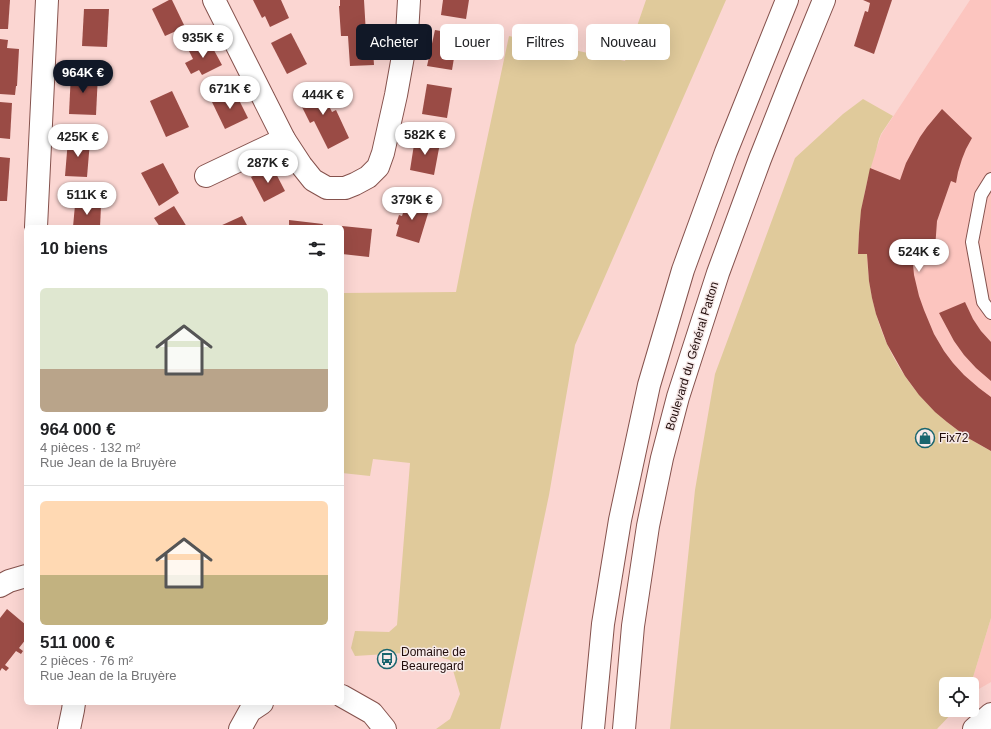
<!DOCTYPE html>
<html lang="fr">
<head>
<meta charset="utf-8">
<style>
	body { margin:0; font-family:Arial,sans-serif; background:#f2f2f2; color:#202124; height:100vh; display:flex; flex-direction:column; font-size:15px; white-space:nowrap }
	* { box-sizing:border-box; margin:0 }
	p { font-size:13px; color:#757577 }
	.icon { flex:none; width:22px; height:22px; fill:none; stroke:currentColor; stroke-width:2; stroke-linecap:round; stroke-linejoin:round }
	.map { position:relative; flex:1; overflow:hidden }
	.panel { position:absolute; left:24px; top:225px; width:320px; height:480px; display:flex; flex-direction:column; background:#fff; border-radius:6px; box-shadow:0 4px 16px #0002 }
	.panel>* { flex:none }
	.banner { position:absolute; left:356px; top:24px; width:380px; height:36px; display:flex; gap:8px }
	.buttons { position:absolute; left:939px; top:677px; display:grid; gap:8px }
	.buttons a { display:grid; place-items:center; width:40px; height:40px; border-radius:6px; background:#fff; box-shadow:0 4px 16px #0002; font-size:20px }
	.price { position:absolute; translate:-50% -34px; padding:0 9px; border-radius:14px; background:#fff; color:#222; font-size:13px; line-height:26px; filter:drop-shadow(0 1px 2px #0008) }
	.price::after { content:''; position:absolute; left:50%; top:24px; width:12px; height:9px; margin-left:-6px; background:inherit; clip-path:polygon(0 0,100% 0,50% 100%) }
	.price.on { background:#111827; color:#fff }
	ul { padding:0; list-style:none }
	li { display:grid; align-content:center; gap:8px; height:212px; padding:0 16px }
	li+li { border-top:1px solid #e0e0e0 }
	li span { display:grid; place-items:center; height:124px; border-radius:6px; color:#555 }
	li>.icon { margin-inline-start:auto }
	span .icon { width:72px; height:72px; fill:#fffc; stroke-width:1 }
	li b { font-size:17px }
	h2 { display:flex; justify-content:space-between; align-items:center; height:48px; padding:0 16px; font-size:17px }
	.pill { padding:0 14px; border-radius:6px; background:#fff; box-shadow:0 4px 16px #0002; font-size:14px; line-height:36px }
	.pill.on { background:#111827; color:#fff }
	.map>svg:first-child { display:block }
	.built { fill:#fcc5bf }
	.green { fill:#e0ca9b }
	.building { fill:#9a4b45 }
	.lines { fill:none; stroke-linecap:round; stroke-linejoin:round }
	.service-casing { stroke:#85524d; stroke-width:14 }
	.minor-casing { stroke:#85524d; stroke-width:24 }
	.trunk-casing { stroke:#85524d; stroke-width:24 }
	.service { stroke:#fff; stroke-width:12 }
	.minor { stroke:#fff; stroke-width:22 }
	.trunk { stroke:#fff; stroke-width:22 }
	.labels { text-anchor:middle; stroke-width:3; stroke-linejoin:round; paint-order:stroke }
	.street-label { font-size:12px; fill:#210d0c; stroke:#f7eae9 }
	.poi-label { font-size:12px; fill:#210d0c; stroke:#f7eae9; text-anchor:start }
</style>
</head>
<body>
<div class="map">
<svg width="991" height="729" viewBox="0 0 991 729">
	<rect width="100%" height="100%" fill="#fbd6d2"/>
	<g class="built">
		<path d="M970,0h21v451l-23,-13 -21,-16 -12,-10 -16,-17 -14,-19 -13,-23 -10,-21 -6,-18 -7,-33 -1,-12 -10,-15 1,-21 2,-23 5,-23 4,-19 11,-33z"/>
		<path d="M991,618v64l-19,11v-9h-1z"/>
	</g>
	<g class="green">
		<path d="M646,0h80l-151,345 -26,150 -49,234h-64l14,-10 10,-25 -10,-34 -31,-8 -64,4 -4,-8 4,-17 34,1 8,-7 13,-162 -37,-4 -3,17 -28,-3v-180l114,-1 16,-82 37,-174 116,25z"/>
		<path d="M863,99l30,17c-4,6 -8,12 -12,18 -3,6 -4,14 -6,20 -11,33 -16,66 -17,100h9c3,88 47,156 124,197v167l-20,66h-25v26h9l-18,19h-267l25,-239 20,-116 80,-216 48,-44z"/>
	</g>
	<g class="building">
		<path d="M0,0h10l-2,29h-8z"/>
		<path d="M169,0h3l13,27 -20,9 -13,-27z"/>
		<path d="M253,0h28l8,18 -19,9 -5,-11 -3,2z"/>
		<path d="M340,0h24l2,34h6l2,31 -24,1 -2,-30h-7l-2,-30h1z"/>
		<path d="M443,0h26l-3,19 -25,-4z"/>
		<path d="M863,0h29l-18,54 -20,-8 11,-35 3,1 2,-9z"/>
		<path d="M84,9h25l-2,38 -25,-1z"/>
		<path d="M435,30l23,4 -6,36 -25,-4z"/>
		<path d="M291,33l16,31 -20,10 -16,-31z"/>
		<path d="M0,39l8,1 -1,8 12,1 -2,37h-1l-1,9 -15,-1z"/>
		<path d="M209,41l13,24 -20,10 -3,-5 -8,4 -6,-11 8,-4 -4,-8z"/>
		<path d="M71,72l27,2 -2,41 -27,-1z"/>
		<path d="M318,84l14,28 4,-2 13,28 -21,11 -14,-28 -4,2 -14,-28z"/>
		<path d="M427,84l25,4 -5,30 -25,-4z"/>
		<path d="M172,91l17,36 -23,10 -16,-36z"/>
		<path d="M235,92l13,26 -23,11 -13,-27z"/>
		<path d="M0,102l12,1 -2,36 -10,-1z"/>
		<path d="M942,109l30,29 -6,11 -4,10 -4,13 -2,11 -5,-2 -14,40 -3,42 -21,1 1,11 5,21 5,14 10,24 10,17 9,12 11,12 15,13 12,9v54l-23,-13 -21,-16 -12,-10 -16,-17 -14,-19 -18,-32 -11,-30 -4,-16 -3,-17 -2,-27h-9l1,-21 2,-23 5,-23 4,-19 30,12 6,-17 14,-26 7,-10z"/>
		<path d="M415,138l25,5 -6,32 -24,-5z"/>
		<path d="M68,140l22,1 -3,36 -22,-1z"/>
		<path d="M0,157l10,1 -3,43h-7z"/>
		<path d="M163,163l16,30 -20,13 -18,-33z"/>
		<path d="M272,166l13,25 -21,11 -13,-25z"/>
		<path d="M407,200l23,7 -11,36 -23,-7 3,-11 -3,-1 3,-9 3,1z"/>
		<path d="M75,205l26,1 -1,21h-27z"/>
		<path d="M174,206l13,21h-27l-6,-9z"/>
		<path d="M242,216l6,11h-27l-1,-1z"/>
		<path d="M289,220l34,4 -1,3h-33z"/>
		<path d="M342,226l30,3 -3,28 -27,-3z"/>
		<path d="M965,302l8,17 8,12 10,11v39l-15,-13 -12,-13 -10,-14 -15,-28z"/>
		<path d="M7,609l19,16v14l-7,9 4,3 -2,3 -5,-3 -11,14 4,3 -3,3 -4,-3 -2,3v-53z"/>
	</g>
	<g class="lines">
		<g class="service-casing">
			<path id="service" d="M991,179l-10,16 -9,47 11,60 8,11"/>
		</g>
		<g class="minor-casing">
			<g id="minor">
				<path d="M214,0l70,139 17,26 12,15 14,8h18l10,-4 13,-7 10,-10 5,-14 13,-58 11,-61 2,-34"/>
				<path d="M206,176l78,-37"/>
				<path d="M36,227l11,-227"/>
				<path d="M0,586l9,-5 17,-5"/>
				<path d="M342,696l30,17 13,16"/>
				<path d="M69,729l4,-19 1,-7"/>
				<path d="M240,729l10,-18 12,-8"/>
				<path d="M974,729l17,-15"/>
			</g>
		</g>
		<g class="trunk-casing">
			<g id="trunk">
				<path d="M593,729l10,-105 17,-104 29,-135 34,-115 43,-118 61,-152"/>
				<path d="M624,729l9,-103 15,-100 14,-68 16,-61 40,-124 42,-114 32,-81 32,-78"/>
			</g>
		</g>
		<use href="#service" class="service"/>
		<use href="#minor" class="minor"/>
		<use href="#trunk" class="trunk"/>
	</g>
	<defs>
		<g id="shop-ring" transform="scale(1)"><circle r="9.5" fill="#f7eae9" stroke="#19656e" stroke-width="1.5"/><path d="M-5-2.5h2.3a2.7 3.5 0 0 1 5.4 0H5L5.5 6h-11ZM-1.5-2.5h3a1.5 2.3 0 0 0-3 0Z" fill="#19656e"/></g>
		<g id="bus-ring" transform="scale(1)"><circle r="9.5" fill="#f7eae9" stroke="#19656e" stroke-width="1.5"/><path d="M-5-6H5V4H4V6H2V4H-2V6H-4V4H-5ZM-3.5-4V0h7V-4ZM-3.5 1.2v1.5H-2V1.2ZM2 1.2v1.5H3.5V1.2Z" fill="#19656e"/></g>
	</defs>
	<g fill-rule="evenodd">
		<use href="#shop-ring" x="925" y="438"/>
		<use href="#bus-ring" x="387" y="659"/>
	</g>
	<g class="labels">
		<g class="street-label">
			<text transform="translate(692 356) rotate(-73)" y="4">Boulevard du Général Patton</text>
		</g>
		<g class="poi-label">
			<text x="939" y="442">Fix72</text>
			<text x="401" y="656">Domaine de<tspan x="401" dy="14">Beauregard</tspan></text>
		</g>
	</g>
</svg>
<div class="buttons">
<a><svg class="icon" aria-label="locate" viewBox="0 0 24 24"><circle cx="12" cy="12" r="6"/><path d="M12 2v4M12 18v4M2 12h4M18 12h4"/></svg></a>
</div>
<b class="price" style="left:203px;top:59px">935K €</b>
<b class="price on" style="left:83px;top:94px">964K €</b>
<b class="price" style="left:230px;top:110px">671K €</b>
<b class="price" style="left:323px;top:116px">444K €</b>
<b class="price" style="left:425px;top:156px">582K €</b>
<b class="price" style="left:78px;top:158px">425K €</b>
<b class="price" style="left:268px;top:184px">287K €</b>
<b class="price" style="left:87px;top:216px">511K €</b>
<b class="price" style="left:412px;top:221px">379K €</b>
<b class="price" style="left:919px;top:273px">524K €</b>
<div class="banner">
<a class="pill on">Acheter</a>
<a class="pill">Louer</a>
<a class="pill">Filtres</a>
<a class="pill">Nouveau</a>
</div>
<section class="panel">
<h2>10 biens<svg class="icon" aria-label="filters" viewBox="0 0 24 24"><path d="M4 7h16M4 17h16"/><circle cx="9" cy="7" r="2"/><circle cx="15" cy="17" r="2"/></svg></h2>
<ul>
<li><span style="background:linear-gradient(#dfe7d0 65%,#b9a48a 0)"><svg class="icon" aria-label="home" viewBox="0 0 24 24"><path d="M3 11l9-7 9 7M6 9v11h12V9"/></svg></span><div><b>964 000 €</b><p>4 pièces · 132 m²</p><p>Rue Jean de la Bruyère</p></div></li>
<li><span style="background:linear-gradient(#ffd9b3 60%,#c2b280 0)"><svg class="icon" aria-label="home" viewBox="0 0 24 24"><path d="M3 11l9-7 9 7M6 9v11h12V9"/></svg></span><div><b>511 000 €</b><p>2 pièces · 76 m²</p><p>Rue Jean de la Bruyère</p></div></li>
</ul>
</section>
</div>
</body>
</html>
